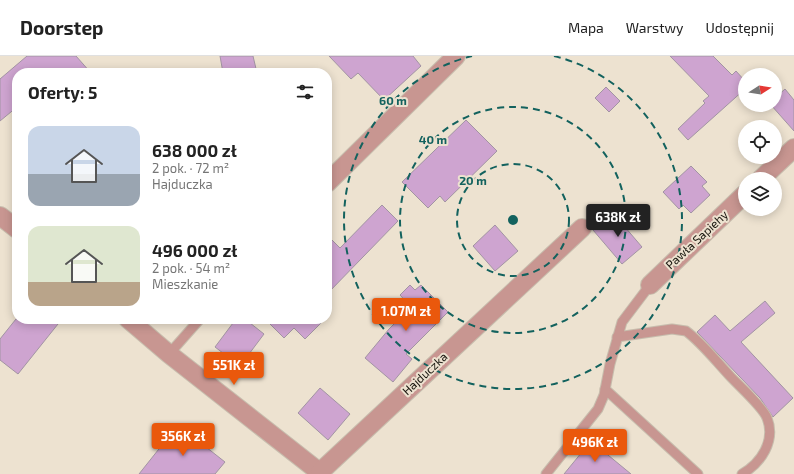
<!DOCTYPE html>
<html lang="pl">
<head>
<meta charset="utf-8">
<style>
	body { margin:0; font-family:"Exo 2",sans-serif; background:#f6f6f6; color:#222; height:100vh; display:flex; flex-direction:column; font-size:15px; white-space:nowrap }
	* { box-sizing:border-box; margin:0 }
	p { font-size:13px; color:#767676 }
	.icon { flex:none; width:22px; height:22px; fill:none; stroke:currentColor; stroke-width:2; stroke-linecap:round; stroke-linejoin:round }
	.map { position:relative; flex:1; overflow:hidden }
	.panel { position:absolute; left:12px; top:12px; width:320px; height:256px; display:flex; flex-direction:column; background:#fff; border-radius:16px; box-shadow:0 2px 10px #0003 }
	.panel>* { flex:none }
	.needle { width:26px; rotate:78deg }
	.controls { position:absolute; left:738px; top:12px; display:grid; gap:8px }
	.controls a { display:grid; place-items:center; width:44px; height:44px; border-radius:50%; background:#fff; box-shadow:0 2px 10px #0003; font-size:20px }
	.price { position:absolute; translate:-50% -34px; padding:0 9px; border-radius:4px; background:#ea580c; color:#fff; font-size:13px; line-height:26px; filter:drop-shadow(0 1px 2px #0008) }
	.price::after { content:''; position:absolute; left:50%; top:24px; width:12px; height:9px; margin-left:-6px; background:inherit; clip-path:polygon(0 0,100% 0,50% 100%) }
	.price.current { background:#222; color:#fff }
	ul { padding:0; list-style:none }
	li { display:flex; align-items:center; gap:12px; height:100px; padding:0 16px }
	li span { display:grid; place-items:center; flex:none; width:112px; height:80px; border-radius:12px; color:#555 }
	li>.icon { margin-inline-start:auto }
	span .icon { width:48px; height:48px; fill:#fffc; stroke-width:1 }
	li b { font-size:17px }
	h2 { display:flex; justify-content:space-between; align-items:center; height:48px; padding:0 16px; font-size:17px }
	header { display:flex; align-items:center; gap:24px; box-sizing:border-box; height:56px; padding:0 20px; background:#fff; border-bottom:1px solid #e0e0e0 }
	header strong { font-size:19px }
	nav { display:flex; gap:22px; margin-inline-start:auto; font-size:14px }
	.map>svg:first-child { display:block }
	.building { fill:#cea4d0; stroke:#a294a3 }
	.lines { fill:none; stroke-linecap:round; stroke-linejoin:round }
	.service-casing { stroke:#c7bdad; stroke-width:11 }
	.minor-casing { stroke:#c7bdad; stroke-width:20 }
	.service { stroke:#c89691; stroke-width:9 }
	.minor { stroke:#c89691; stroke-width:18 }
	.ring { fill:none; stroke:#13625e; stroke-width:2; stroke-dasharray:7 5 }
	.labels { text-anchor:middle; stroke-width:4; stroke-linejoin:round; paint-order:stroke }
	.street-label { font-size:12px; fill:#18150e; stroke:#ede2d0 }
	.centre { fill:#13625e; stroke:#ede2d0; stroke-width:2 }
	.ring-label { font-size:12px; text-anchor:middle; font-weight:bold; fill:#13625e; stroke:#ede2d0; stroke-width:4; stroke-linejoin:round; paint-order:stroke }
</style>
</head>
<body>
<header>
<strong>Doorstep</strong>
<nav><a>Mapa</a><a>Warstwy</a><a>Udostępnij</a></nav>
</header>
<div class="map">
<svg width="794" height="418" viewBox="0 0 794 418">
	<rect width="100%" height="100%" fill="#ede2d0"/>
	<g class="building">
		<path d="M27,0h49l15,17h-74v34l-17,14v-42z"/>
		<path d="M220,0h33l4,17h-34z"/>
		<path d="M329,0h84l8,10 -37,34 -26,-27 -7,6z"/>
		<path d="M670,0h43l19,19 4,-4 9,10v8l-57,51 -10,-11 27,-26 -2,-2 6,-5z"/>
		<path d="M606,31l14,14 -11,11 -14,-14z"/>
		<path d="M785,33l9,11v31l-23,-26h4v-7z"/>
		<path d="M466,64l31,31 -52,51 -5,-6 -12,12 -26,-26z"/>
		<path d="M691,110l16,16 -5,4 8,9 -19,18 -8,-8 -4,4 -16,-17z"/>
		<path d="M382,149l16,16 -71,73v-59l13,13z"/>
		<path d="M613,157l29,34 -20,17 -29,-34z"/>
		<path d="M495,169l23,26 -23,20 -22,-25z"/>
		<path d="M410,229l5,5 6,-5 27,27 -42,42 6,5 -19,23 -28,-24 24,-29 22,-22 -11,-12z"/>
		<path d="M765,245l10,12 -34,29 52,56 -20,19 -13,-19 -63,-66 18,-17 15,16z"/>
		<path d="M16,263h46l-44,55 -18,-14v-21z"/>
		<path d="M236,263h9l19,15 -24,32 -25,-19z"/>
		<path d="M265,263h60l-20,20 -11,-11 -10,10z"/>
		<path d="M320,332l30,26 -22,26 -30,-27z"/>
		<path d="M178,369l47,37 -10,12h-76z"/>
		<path d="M591,385l40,33h-67z"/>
	</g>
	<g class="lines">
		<g class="service-casing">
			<g id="service">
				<path d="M617,281l55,-8 14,2c16,12 29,29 43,44 9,10 34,32 38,43 9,23 -6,45 -25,56"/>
				<path d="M169,298l31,-35"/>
				<path d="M605,333l93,85"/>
				<path d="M546,418l52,-65 6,-14 6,-31 12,-42 28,-37"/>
			</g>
		</g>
		<g class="minor-casing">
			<g id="minor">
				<path d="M761,123l33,-31"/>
				<path d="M327,127l129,-127"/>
				<path d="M0,160l17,13"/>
				<path d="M650,229l95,-91"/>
				<path d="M128,263l41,35 153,120"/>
				<path d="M320,416l262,-244"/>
			</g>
		</g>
		<use href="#service" class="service"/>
		<use href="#minor" class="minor"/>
	</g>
	<g class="ring">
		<circle cx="513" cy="164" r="56"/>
		<circle cx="513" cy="164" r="113"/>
		<path d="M554 0A169 169 0 1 1 472 0"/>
	</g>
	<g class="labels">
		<g class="street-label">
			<text transform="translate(697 184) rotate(-43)" y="4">Pawła Sapiehy</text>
			<text transform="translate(425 318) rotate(-43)" y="4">Hajduczka</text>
		</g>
	</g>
	<circle cx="513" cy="164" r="6" class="centre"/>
	<g class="ring-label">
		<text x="393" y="49">60 m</text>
		<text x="433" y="88">40 m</text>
		<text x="473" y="129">20 m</text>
	</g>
</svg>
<div class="controls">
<a><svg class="needle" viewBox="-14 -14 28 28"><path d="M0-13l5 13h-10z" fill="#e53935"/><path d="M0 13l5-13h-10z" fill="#767676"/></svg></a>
<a><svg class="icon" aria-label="locate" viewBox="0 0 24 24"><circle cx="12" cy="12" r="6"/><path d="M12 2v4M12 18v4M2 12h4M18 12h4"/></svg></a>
<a><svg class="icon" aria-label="layers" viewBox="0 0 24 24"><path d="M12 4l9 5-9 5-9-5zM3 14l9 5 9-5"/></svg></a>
</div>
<b class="price current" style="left:618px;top:182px">638K zł</b>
<b class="price" style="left:406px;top:276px">1.07M zł</b>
<b class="price" style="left:234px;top:330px">551K zł</b>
<b class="price" style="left:183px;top:401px">356K zł</b>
<b class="price" style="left:595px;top:407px">496K zł</b>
<section class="panel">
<h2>Oferty: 5<svg class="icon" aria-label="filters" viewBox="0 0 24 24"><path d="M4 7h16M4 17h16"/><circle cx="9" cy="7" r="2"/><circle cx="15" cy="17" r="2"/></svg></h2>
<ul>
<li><span style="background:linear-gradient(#c9d6e8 60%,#9aa5b1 0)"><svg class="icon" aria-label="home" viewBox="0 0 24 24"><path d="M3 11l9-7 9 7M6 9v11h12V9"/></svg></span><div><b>638 000 zł</b><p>2 pok. · 72 m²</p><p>Hajduczka</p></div></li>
<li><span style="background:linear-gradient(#dfe7d0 70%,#b9a48a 0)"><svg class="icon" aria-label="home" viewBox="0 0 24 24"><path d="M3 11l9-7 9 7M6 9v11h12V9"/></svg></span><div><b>496 000 zł</b><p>2 pok. · 54 m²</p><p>Mieszkanie</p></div></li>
</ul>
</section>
</div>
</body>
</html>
